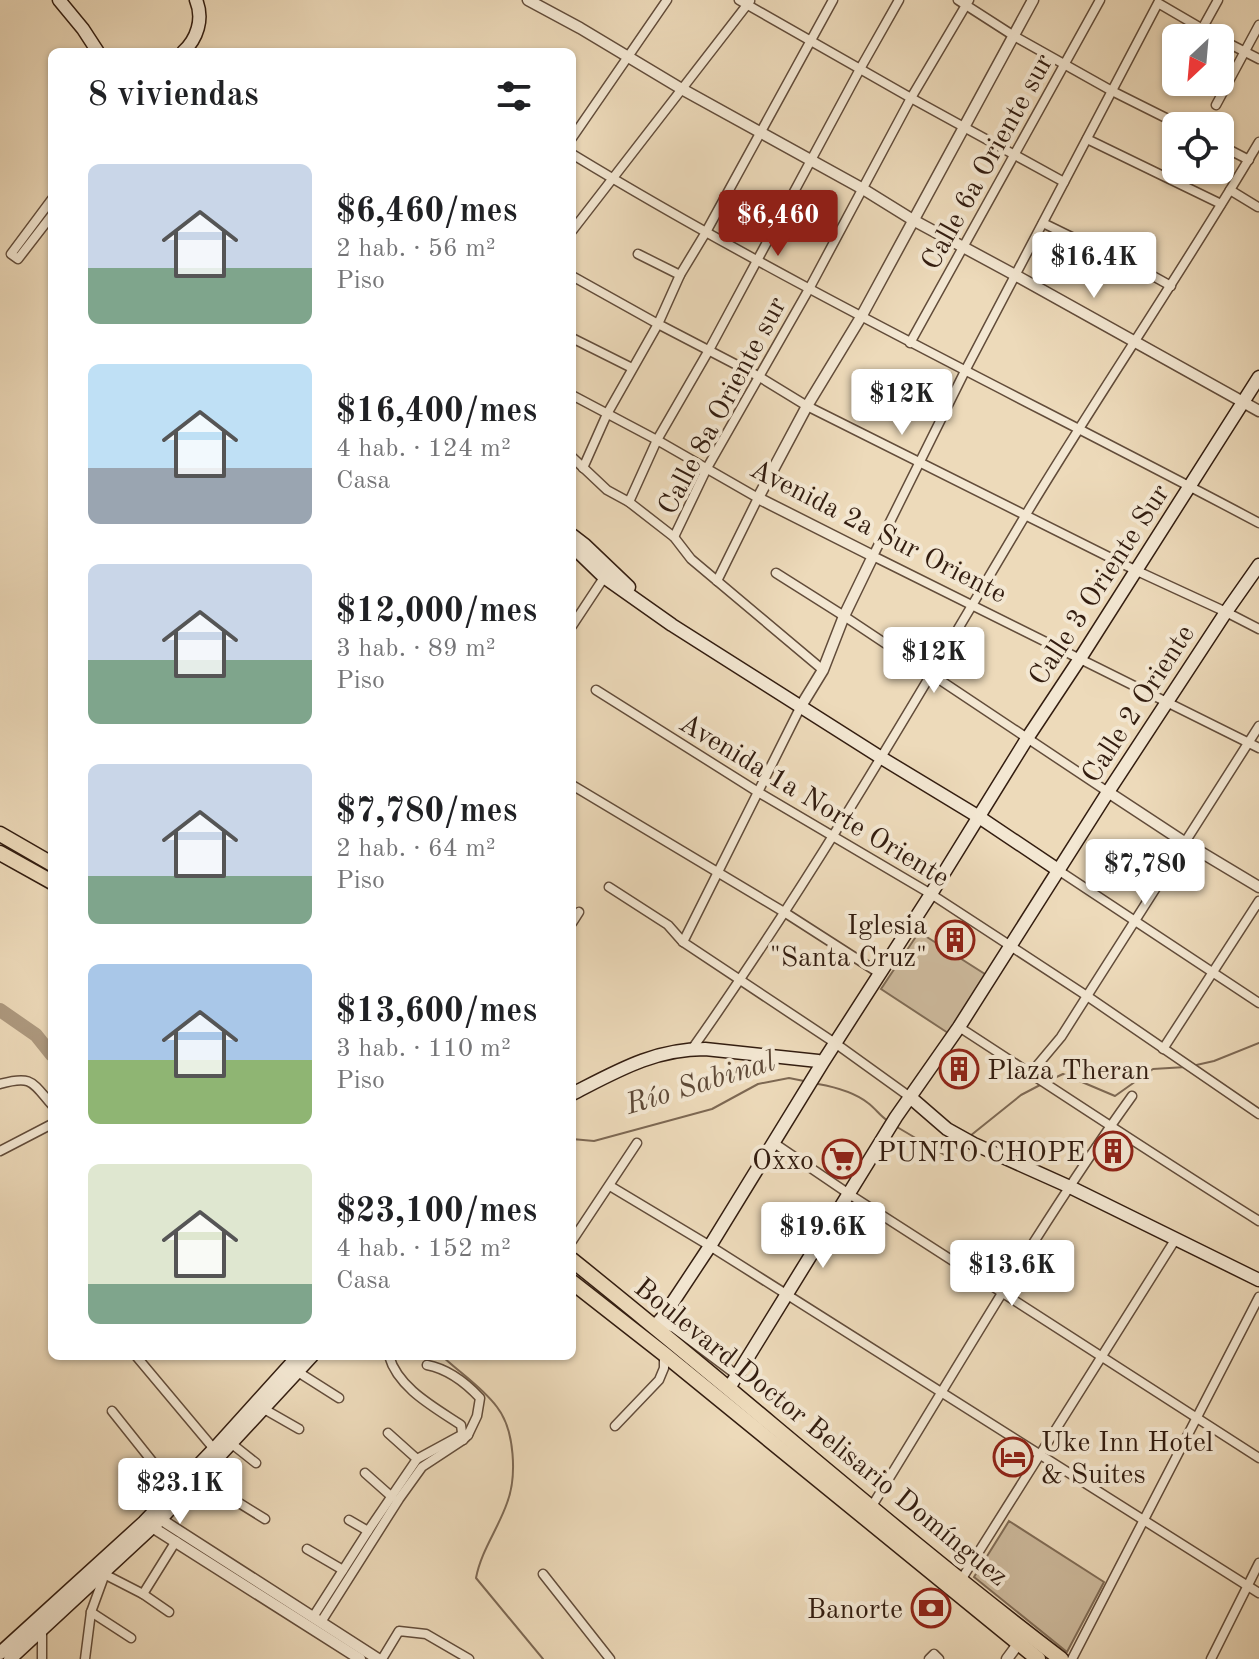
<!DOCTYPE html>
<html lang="es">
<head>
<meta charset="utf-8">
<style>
	body { margin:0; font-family:"Old Standard TT",serif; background:#f6f6f6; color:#202124; height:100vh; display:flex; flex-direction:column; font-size:30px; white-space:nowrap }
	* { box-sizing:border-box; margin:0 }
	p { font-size:26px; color:#757577 }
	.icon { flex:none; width:44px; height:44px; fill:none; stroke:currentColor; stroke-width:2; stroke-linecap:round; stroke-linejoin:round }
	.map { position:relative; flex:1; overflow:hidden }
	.side { position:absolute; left:48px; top:48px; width:528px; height:1312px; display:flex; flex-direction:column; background:#fff; border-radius:12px; box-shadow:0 2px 6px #0004 }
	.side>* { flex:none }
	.needle { width:52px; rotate:206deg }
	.controls { position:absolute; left:1162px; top:24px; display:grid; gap:16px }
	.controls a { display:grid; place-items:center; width:72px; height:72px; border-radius:12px; background:#fff; box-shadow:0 2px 6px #0004; font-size:40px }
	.price { position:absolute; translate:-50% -68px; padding:0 18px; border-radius:8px; background:#fff; color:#222; font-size:26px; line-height:52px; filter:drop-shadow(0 2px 4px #0008) }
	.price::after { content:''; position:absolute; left:50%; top:48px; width:24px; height:18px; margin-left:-12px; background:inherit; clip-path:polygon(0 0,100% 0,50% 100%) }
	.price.active { background:#8f2418; color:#fff }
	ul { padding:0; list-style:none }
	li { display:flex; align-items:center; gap:24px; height:200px; padding:0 40px }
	li span { display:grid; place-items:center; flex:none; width:224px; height:160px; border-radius:12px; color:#555 }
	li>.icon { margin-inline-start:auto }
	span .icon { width:96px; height:96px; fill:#fffc; stroke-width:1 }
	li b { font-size:34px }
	h2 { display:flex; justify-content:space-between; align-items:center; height:96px; padding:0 40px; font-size:34px }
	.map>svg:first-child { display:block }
	.green { fill:#cdba9d; stroke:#806c56; stroke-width:2 }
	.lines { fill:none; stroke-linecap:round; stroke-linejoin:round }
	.stream { stroke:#7d6853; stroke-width:2 }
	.river { stroke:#ae9a80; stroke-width:14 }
	.minor-casing { stroke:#624c3a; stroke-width:11 }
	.tertiary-casing { stroke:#624c3a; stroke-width:13 }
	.secondary-casing { stroke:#331d10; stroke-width:15 }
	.primary-casing { stroke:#331d10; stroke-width:17 }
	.minor { stroke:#f3e7d2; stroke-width:8 }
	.tertiary { stroke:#f3e7d2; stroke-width:10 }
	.secondary { stroke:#f3e7d2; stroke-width:12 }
	.primary { stroke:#eddaba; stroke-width:14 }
	.labels { text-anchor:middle; stroke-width:8; stroke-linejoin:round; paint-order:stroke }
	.street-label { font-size:28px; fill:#331d10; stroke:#f3e7d2 }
	.poi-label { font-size:28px; fill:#331d10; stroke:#f3e7d2; text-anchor:end }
	.water-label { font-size:30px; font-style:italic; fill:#5e4937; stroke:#f3e7d2 }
</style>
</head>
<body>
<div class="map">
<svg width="1259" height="1659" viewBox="0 0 1259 1659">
	<rect width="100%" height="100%" fill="#eddaba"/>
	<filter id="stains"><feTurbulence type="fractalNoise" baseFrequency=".0025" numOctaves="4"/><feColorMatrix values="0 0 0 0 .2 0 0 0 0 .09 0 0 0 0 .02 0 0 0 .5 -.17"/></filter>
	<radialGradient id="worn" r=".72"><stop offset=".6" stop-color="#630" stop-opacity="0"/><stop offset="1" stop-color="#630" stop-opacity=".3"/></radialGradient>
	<g class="green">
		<path d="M919,932l69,44 -40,57 -67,-44z"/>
		<path d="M1009,1521l95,61 -37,70 -93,-75z"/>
	</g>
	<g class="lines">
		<g class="stream">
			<path d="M1192,1066l22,-5 45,-18"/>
			<path d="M1048,1081l15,-7 52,22 38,-27 33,-2"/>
			<path d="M818,1084c17,3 36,8 50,19 8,6 12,13 20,18"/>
			<path d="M897,1127l49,29 16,-13"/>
			<path d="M970,1136l51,-41 21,-11"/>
			<path d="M572,1139l22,2 118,-32 46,-25 31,-6 15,3"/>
			<path d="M442,1356c18,17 40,31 55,51 18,23 20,70 10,96 -9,26 -26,48 -31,75l67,81"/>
		</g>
		<path class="river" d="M0,1010l36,25 16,20"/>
		<g class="minor-casing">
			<g id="minor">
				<path d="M739,0l172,98 153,84"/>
				<path d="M958,0l56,36 98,55 70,35"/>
				<path d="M1197,38l21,-38"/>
				<path d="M1218,38l-60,-35 -193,368 -92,185 386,192"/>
				<path d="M1220,39l39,20"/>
				<path d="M1169,88l7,-13"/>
				<path d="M1216,105l43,-80"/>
				<path d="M572,138l95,-138"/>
				<path d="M1087,139l134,65"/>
				<path d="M1220,145l29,15"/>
				<path d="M572,154c222,135 458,247 687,369"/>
				<path d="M1230,190l28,17"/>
				<path d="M52,199l-41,55 7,5 34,-44"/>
				<path d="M1043,223l45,22 10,-3 14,7 5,7 54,30"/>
				<path d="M572,231l178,-230"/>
				<path d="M638,254l42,21"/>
				<path d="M572,276l86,48 100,52 49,30 328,164 91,42 33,17"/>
				<path d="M572,338l60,30"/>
				<path d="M910,343l190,-343"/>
				<path d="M572,395l85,45 101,58 -41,83"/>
				<path d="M572,457l35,33 22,12 45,35 17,22 132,111"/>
				<path d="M583,468l24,-54 51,-90 22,-49 26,-43 127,-232"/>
				<path d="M629,502l28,-62 52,-90 151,-281 39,-69"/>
				<path d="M674,537l33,-69 102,-179 102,-191 58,-98"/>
				<path d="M776,573l68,43 264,176"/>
				<path d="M572,626l35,-53"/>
				<path d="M596,690l162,102 173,102 156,102 172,118"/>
				<path d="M572,785l212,127 95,61"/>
				<path d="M1058,870l201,133"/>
				<path d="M609,887l59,38 15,17 152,101 75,54"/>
				<path d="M572,923l7,-11"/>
				<path d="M683,942l118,-236"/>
				<path d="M959,1027c100,65 199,131 300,194"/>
				<path d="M692,1049c121,-171 226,-353 333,-533 76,-126 159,-247 234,-374"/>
				<path d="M1163,1049l96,-148"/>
				<path d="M1030,1074l31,-37 26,-41 172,-270"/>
				<path d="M0,1084c32,-9 32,-2 52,21"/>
				<path d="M774,1143l75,51 410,264"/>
				<path d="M0,1151l52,-27"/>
				<path d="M610,1186l100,60 549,347"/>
				<path d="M572,1241l65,-98"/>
				<path d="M656,1326l8,-2 10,4 64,48"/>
				<path d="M136,1356l78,93"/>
				<path d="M389,1356c9,32 45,51 72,69l2,15"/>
				<path d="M298,1372l41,26"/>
				<path d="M264,1409l35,20"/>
				<path d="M112,1411l63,79"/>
				<path d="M615,1426l44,-46 5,-12v-14"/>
				<path d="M388,1433l29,26"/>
				<path d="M232,1444l24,19"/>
				<path d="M365,1473l27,24"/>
				<path d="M199,1478l66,41"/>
				<path d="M872,1506c85,-137 165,-278 260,-410"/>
				<path d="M349,1520l19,11"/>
				<path d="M307,1549l36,21"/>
				<path d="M543,1574l67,85"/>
				<path d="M106,1575l37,19 26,18"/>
				<path d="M961,1580l214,-340"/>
				<path d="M143,1594l33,-53"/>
				<path d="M91,1612l40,26"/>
				<path d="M313,1617l55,-86 49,-72 46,-25 5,1"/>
				<path d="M321,1622l78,-123 23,-32 41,-27 5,-5 9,-19 3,-18c-14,-15 -32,-29 -53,-33"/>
				<path d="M42,1659v-28"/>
				<path d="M85,1659l6,-47 15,-41"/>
				<path d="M382,1659l17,-28 27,3 43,25"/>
				<path d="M929,1659l5,-5 5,5"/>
				<path d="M1072,1659l187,-362"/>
				<path d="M1211,1659l48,-96"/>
			</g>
		</g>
		<g class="tertiary-casing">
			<g id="tertiary">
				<path d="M528,0l52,28 100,60 183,101 50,31 102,55 244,136"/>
				<path d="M801,706l22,-36 21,-54 29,-60 -115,-58 49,-92 54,-89 172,-317"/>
				<path d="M1108,792l76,50 75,45"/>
				<path d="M154,1515l224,144"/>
				<path d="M149,1525l211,134"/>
				<path d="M1007,1659l14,-19"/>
			</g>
		</g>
		<g class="secondary-casing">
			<g id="secondary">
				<path d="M59,0l24,29 15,23"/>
				<path d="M183,52c14,-13 21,-33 13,-52"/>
				<path d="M572,535l13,10 44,42"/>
				<path d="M572,546l32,31 68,48 208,132 99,60 79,53"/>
				<path d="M572,1094c45,-23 82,-45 133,-45l113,12"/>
				<path d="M910,1097l37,32 27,15 96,43 189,93"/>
				<path d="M655,1326l8,-9 47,-71 113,-184 108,-168 97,-157 53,-80 178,-280"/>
				<path d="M729,1388l167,-271 63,-90 149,-235 118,-180 33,-47"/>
				<path d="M0,1653l144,-131 70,-73 84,-93"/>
				<path d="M10,1659l151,-140 151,-163"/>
			</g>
		</g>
		<g class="primary-casing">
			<g id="primary">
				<path d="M0,834l52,30"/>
				<path d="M0,853l52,29"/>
				<path d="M572,1260c164,131 322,272 489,399"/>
				<path d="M572,1282l92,72 374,305"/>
			</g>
		</g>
		<use href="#minor" class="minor"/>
		<use href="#tertiary" class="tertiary"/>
		<use href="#secondary" class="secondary"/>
		<use href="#primary" class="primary"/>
	</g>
	<defs>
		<g id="building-ring" transform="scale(2)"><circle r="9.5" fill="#f3e7d2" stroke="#8f2418" stroke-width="1.5"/><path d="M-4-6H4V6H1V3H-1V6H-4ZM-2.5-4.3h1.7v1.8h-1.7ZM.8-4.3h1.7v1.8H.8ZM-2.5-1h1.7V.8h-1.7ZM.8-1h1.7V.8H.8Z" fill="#8f2418"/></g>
		<g id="supermarket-ring" transform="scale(2)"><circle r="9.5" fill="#f3e7d2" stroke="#8f2418" stroke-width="1.5"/><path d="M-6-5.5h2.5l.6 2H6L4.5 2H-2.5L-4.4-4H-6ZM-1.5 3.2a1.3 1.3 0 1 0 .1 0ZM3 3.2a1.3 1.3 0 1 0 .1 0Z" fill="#8f2418"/></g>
		<g id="hotel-ring" transform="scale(2)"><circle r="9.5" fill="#f3e7d2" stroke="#8f2418" stroke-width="1.5"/><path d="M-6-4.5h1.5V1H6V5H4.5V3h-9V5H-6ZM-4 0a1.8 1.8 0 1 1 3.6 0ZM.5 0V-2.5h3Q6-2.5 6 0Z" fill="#8f2418"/></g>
		<g id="bank-ring" transform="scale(2)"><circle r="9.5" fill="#f3e7d2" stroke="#8f2418" stroke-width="1.5"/><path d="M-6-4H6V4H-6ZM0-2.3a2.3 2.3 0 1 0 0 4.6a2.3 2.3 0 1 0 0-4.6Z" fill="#8f2418"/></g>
	</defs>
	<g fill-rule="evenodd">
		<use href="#building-ring" x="955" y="940"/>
		<use href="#building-ring" x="959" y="1069"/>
		<use href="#building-ring" x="1113" y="1151"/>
		<use href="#supermarket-ring" x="842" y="1159"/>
		<use href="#hotel-ring" x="1013" y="1457"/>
		<use href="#bank-ring" x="931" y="1608"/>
	</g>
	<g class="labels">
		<g class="street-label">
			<text transform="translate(986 161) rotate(-61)" y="10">Calle 6a Oriente sur</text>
			<text transform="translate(721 405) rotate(-62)" y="10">Calle 8a Oriente sur</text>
			<text transform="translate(879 530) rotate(27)" y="10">Avenida 2a Sur Oriente</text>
			<text transform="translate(1098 584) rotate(-57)" y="10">Calle 3 Oriente Sur</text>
			<text transform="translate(1137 703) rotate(-57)" y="10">Calle 2 Oriente</text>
			<text transform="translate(815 799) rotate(31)" y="10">Avenida 1a Norte Oriente</text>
			<text transform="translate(822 1431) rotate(39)" y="10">Boulevard Doctor Belisario Domínguez</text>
		</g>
		<g class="poi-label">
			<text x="927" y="934">Iglesia<tspan x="927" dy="32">"Santa Cruz"</tspan></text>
			<text x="987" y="1079" text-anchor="start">Plaza Theran</text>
			<text x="1085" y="1161">PUNTO CHOPE</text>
			<text x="814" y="1169">Oxxo</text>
			<text x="1041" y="1451" text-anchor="start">Uke Inn Hotel<tspan x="1041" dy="32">&amp; Suites</tspan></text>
			<text x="903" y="1618">Banorte</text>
		</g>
		<g class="water-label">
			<text transform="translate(700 1082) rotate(-17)" y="10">Río Sabinal</text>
		</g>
	</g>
	<rect width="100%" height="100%" filter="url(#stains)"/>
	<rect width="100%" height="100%" fill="url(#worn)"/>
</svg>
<div class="controls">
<a><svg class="needle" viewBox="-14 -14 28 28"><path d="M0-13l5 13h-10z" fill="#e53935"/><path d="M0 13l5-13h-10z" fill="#757577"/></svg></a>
<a><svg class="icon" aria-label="locate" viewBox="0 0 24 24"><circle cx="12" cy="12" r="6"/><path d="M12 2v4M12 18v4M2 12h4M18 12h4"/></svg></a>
</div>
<b class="price active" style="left:778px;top:258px">$6,460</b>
<b class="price" style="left:1094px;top:300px">$16.4K</b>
<b class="price" style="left:902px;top:437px">$12K</b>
<b class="price" style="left:934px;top:695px">$12K</b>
<b class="price" style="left:1145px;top:907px">$7,780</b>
<b class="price" style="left:823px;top:1270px">$19.6K</b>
<b class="price" style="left:1012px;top:1308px">$13.6K</b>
<b class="price" style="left:180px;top:1526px">$23.1K</b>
<section class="side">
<h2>8 viviendas<svg class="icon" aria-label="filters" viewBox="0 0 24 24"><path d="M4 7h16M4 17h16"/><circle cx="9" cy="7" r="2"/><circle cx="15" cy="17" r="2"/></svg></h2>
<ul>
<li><span style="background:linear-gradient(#c9d6e8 65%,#7fa58c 0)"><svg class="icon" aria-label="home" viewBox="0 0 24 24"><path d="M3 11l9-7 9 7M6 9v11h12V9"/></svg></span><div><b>$6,460/mes</b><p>2 hab. · 56 m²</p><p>Piso</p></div></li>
<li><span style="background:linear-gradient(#bfe0f5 65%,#9aa5b1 0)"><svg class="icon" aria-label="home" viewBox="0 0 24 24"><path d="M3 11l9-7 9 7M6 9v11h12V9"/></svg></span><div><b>$16,400/mes</b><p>4 hab. · 124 m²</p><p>Casa</p></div></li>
<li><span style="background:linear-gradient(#c9d6e8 60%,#7fa58c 0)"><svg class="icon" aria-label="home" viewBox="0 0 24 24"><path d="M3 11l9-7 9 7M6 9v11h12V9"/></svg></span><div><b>$12,000/mes</b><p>3 hab. · 89 m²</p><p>Piso</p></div></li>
<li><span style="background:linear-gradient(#c9d6e8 70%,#7fa58c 0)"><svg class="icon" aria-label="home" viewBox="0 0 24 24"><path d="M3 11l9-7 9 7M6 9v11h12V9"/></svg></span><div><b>$7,780/mes</b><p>2 hab. · 64 m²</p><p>Piso</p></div></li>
<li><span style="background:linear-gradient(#a9c7e8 60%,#8fb573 0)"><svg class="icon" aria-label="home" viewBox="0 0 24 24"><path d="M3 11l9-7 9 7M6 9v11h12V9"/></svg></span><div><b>$13,600/mes</b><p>3 hab. · 110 m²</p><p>Piso</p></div></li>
<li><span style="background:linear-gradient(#dfe7d0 75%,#7fa58c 0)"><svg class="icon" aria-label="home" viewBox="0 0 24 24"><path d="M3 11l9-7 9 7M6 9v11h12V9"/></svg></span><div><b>$23,100/mes</b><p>4 hab. · 152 m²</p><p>Casa</p></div></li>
</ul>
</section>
</div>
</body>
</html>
